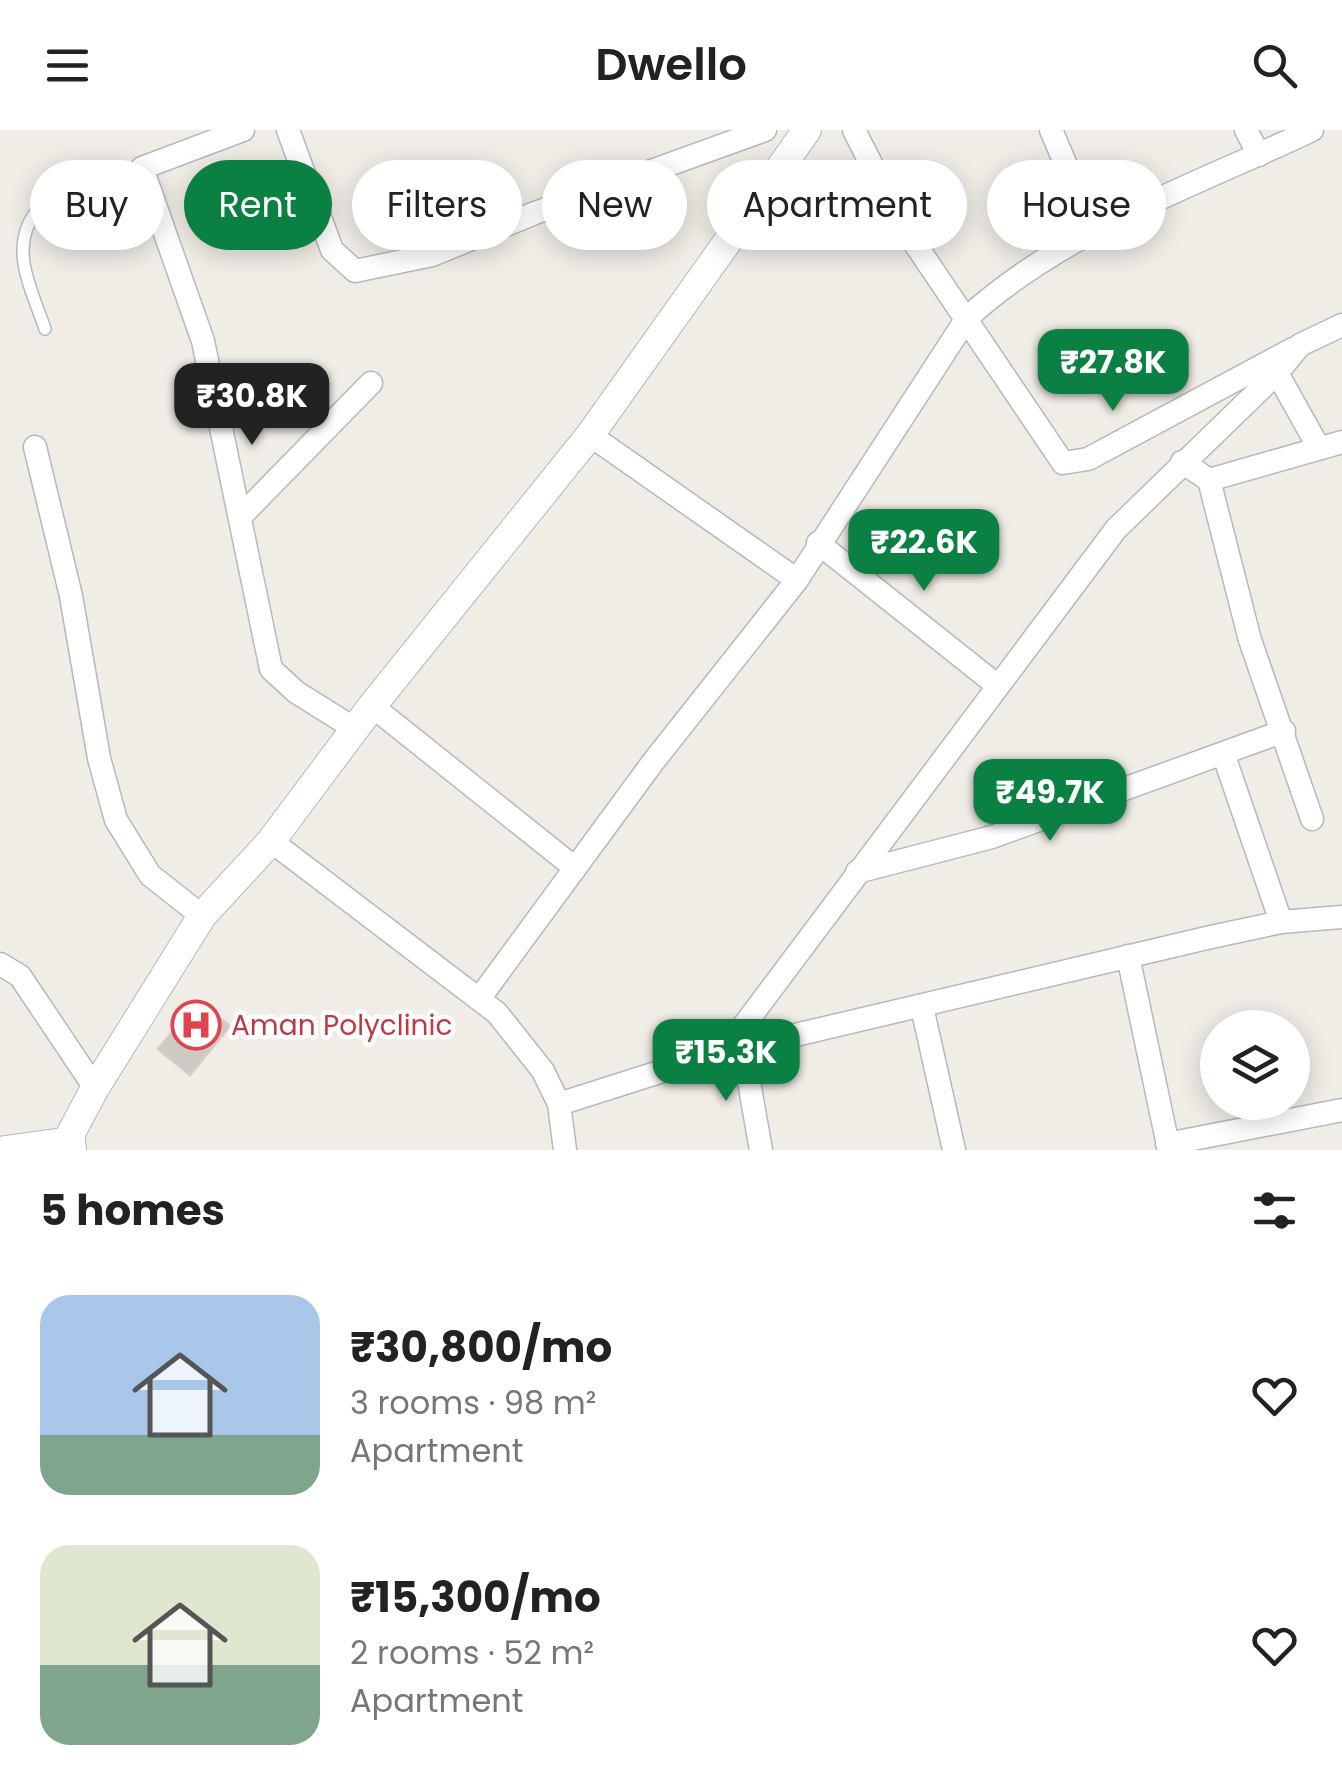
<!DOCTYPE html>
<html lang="en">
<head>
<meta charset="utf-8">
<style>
	body { margin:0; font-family:Poppins,sans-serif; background:#f2f2f2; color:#222; height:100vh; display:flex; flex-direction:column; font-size:38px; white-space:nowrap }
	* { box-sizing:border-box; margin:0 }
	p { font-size:32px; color:#767676 }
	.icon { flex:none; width:55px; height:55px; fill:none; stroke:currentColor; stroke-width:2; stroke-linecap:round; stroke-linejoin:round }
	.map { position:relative; height:1020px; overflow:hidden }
	.details { display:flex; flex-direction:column; background:#fff; flex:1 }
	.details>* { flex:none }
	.banner { position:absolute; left:30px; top:30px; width:1282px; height:90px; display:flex; gap:20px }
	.fabs { position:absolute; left:1200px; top:880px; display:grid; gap:20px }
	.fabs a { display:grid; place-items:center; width:110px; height:110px; border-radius:50%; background:#fff; box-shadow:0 5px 25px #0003; font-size:50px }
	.price { position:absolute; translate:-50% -85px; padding:0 22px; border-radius:20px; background:#0b8043; color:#fff; font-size:32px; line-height:65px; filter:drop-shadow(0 2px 5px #0008) }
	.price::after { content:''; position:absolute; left:50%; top:60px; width:30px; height:22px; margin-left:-15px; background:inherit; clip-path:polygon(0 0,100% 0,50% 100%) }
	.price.current { background:#222; color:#fff }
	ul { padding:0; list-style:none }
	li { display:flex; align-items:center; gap:30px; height:250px; padding:0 40px }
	li span { display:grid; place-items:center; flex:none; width:280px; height:200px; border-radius:30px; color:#555 }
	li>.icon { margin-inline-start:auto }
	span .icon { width:120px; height:120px; fill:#fffc; stroke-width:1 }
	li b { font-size:42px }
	h2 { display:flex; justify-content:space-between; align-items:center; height:120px; padding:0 40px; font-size:42px }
	.pill { padding:0 35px; border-radius:45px; background:#fff; box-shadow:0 5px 25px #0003; font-size:35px; line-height:90px }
	.pill.current { background:#0b8043; color:#fff }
	header { display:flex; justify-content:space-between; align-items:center; height:130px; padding:0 40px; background:#fff; font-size:45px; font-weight:600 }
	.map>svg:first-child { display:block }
	.building { fill:#cdc9c5; stroke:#d5cdc4; stroke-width:2.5 }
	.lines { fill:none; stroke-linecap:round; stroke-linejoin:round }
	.service-casing { stroke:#b6b9bc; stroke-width:14 }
	.minor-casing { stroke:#b6b9bc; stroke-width:25 }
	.tertiary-casing { stroke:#b6b9bc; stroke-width:30 }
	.service { stroke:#fff; stroke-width:11 }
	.minor { stroke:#fff; stroke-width:22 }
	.tertiary { stroke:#fff; stroke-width:28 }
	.labels { text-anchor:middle; stroke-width:9; stroke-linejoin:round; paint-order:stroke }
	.health-label { font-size:28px; fill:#be3a42; stroke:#fff; text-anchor:start }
</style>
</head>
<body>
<header><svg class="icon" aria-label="menu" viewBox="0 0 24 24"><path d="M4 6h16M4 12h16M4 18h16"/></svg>Dwello<svg class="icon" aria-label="search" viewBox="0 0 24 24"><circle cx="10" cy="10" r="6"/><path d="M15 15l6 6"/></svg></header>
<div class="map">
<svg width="1342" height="1020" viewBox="0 0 1342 1020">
	<rect width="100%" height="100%" fill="#f0ece6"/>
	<path class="building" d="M198,871l32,25 -40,49 -32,-26z"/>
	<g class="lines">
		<g class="service-casing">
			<path id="service" d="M45,199c-13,-39 -37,-81 -9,-117l106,-44"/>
		</g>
		<g class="minor-casing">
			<g id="minor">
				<path d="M243,0l-101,38 61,173 68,328 25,23 59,37"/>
				<path d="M288,0l44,120 23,21 77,-16 103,-42 230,-83"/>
				<path d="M854,0l47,93 162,240 25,-4 205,-110"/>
				<path d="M1051,0l44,103"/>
				<path d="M1246,0l13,25"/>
				<path d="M1277,243l42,75"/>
				<path d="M590,305l207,145"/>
				<path d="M35,317l36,149 28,162 17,62 34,55 52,41"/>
				<path d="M1182,332l27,18 41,160 62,179"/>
				<path d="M1209,350l133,-38"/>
				<path d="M241,386l130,-133"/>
				<path d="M818,413l180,143"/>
				<path d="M372,576l203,162"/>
				<path d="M1224,626l57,166"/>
				<path d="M271,711l226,172 46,58 16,33 6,46"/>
				<path d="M857,742l135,-35 292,-106"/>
				<path d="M1128,826l41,194"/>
				<path d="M0,834l20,12 75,112"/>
				<path d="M479,869l174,-237 144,-182 170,-262c96,-88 229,-133 345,-188"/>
				<path d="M922,877l32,143"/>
				<path d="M743,918l18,102"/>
				<path d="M719,923l492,-116 70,-15 61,-5"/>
				<path d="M559,974l157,-50 20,-18 380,-507 161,-156 23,-28 42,-20"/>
				<path d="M1167,1014l175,-34"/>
			</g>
		</g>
		<g class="tertiary-casing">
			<g id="tertiary">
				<path d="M5,1020l66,-9 1,8"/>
				<path d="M62,1020l33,-62 107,-172 69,-75 101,-135 218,-271 217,-305"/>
			</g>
		</g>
		<use href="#service" class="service"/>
		<use href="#minor" class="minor"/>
		<use href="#tertiary" class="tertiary"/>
	</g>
	<defs>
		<g id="hospital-ring" transform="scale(2.5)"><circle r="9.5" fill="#fff" stroke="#e0444e" stroke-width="1.5"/><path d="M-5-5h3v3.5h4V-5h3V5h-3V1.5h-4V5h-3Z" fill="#e0444e"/></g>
	</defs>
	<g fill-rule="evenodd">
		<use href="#hospital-ring" x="196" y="895"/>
	</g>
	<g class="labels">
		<g class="health-label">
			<text x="231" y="905">Aman Polyclinic</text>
		</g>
	</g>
</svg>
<div class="fabs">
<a><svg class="icon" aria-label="layers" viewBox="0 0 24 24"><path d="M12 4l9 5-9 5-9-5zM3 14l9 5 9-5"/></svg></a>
</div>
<b class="price" style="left:1113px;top:284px">₹27.8K</b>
<b class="price current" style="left:252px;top:318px">₹30.8K</b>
<b class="price" style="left:924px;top:464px">₹22.6K</b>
<b class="price" style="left:1050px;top:714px">₹49.7K</b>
<b class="price" style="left:726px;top:974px">₹15.3K</b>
<div class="banner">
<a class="pill">Buy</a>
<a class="pill current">Rent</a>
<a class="pill">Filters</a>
<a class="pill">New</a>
<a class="pill">Apartment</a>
<a class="pill">House</a>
</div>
</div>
<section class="details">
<h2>5 homes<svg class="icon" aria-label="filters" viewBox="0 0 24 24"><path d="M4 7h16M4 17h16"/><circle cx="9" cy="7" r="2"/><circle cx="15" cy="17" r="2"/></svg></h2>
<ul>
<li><span style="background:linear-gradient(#a9c7e8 70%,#7fa58c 0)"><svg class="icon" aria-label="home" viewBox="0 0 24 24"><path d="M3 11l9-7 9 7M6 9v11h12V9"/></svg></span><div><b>₹30,800/mo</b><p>3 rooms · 98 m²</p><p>Apartment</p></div><svg class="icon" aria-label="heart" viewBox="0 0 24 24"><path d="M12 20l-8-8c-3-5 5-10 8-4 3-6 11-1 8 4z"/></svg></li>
<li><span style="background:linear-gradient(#dfe7d0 60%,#7fa58c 0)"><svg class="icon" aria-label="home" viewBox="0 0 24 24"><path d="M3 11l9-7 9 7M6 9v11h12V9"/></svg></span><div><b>₹15,300/mo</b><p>2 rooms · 52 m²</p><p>Apartment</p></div><svg class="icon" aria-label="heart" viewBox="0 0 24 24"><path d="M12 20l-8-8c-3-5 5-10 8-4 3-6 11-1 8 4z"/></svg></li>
</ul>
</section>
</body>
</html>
